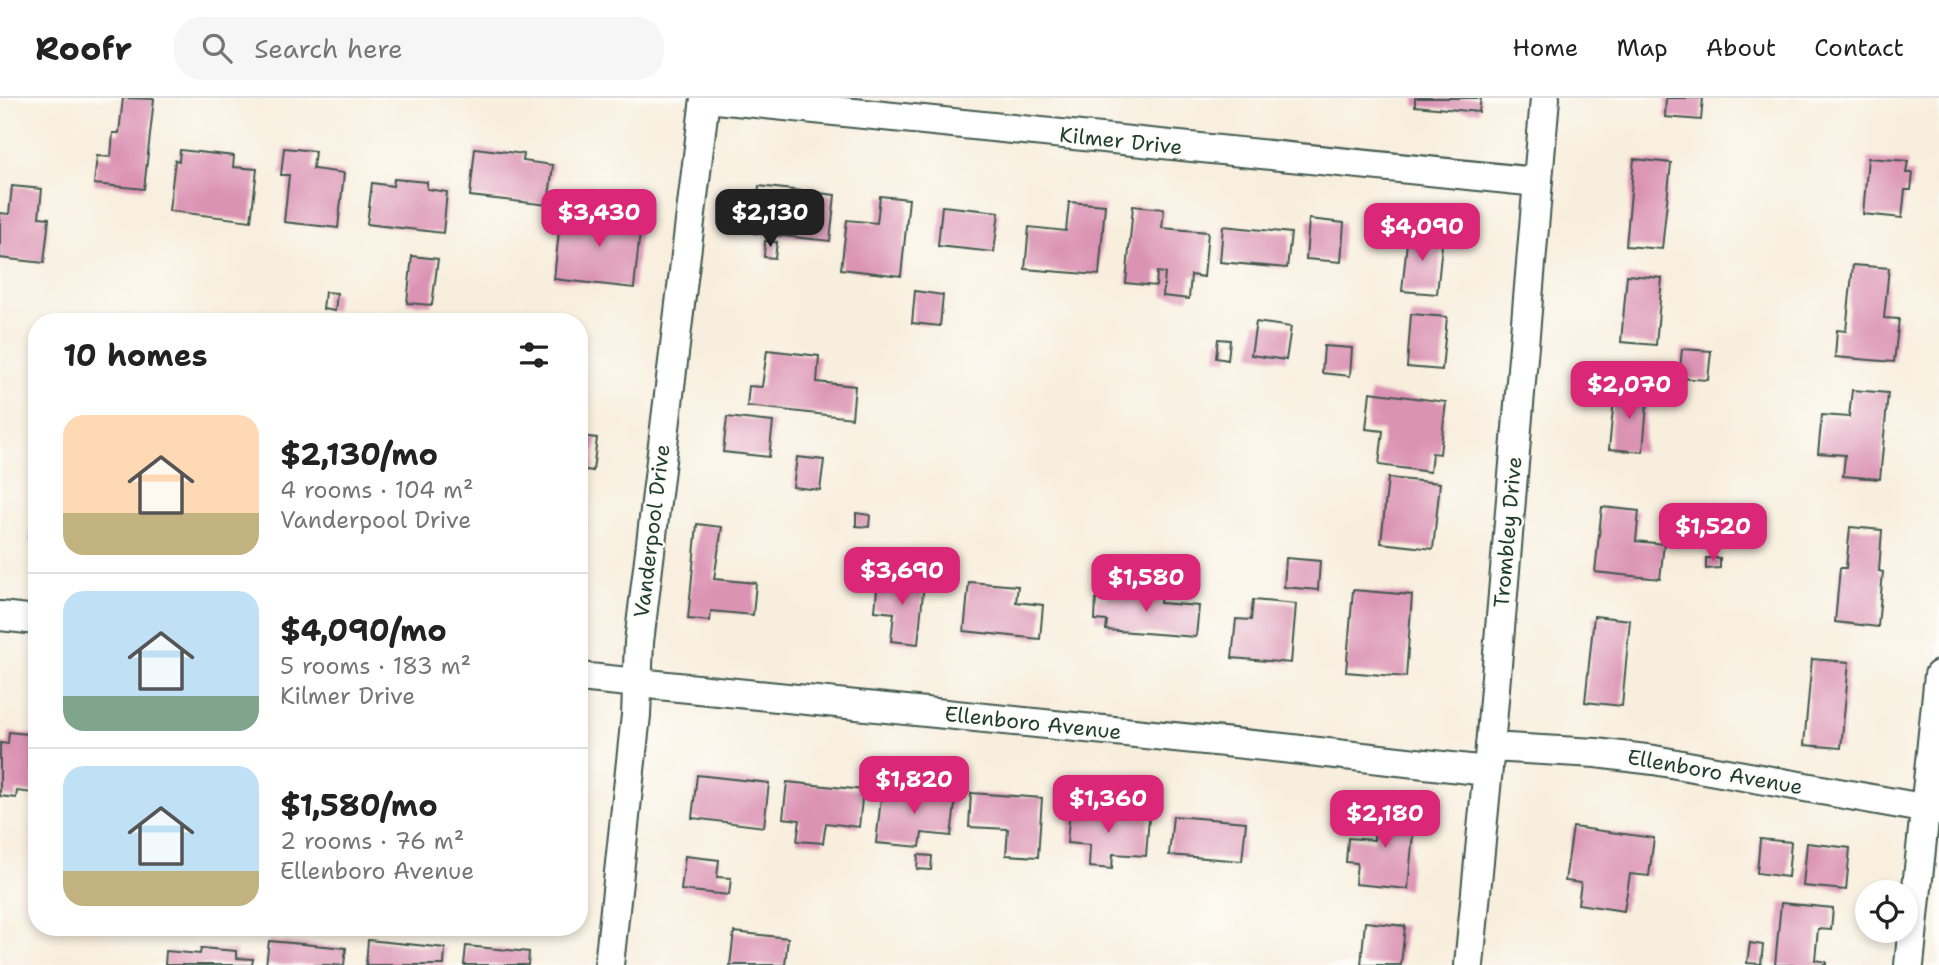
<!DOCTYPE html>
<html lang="en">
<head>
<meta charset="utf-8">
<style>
	body { margin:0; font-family:"Shantell Sans",sans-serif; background:#f6f6f6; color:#222; height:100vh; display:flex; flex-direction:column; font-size:26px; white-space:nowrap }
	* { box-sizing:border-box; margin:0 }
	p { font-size:23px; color:#767676 }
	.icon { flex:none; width:38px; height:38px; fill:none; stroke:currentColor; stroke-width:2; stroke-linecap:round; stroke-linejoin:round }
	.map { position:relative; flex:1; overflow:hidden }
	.sheet { position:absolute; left:28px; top:215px; width:560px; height:623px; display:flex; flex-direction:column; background:#fff; border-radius:28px; box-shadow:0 4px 10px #0003 }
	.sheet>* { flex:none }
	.tools { position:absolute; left:1855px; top:782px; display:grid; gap:14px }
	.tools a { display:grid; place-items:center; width:63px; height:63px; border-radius:50%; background:#fff; box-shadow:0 4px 10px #0003; font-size:35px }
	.price { position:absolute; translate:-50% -60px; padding:0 16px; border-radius:14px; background:#db2777; color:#fff; font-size:23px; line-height:46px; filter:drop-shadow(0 2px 4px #0008) }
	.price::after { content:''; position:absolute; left:50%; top:42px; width:21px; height:16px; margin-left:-10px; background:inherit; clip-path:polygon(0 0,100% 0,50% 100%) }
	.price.on { background:#222; color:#fff }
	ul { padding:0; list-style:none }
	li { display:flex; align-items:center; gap:21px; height:175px; padding:0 35px }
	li+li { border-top:2px solid #e0e0e0 }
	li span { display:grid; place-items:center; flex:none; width:196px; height:140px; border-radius:21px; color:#555 }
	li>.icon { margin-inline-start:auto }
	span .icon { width:84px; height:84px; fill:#fffc; stroke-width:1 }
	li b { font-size:30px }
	h2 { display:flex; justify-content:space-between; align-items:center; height:84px; padding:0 35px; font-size:30px }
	header { display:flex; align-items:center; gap:42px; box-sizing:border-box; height:98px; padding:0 35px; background:#fff; border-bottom:2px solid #e0e0e0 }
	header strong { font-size:33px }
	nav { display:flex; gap:38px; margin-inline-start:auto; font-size:24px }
	.search { width:490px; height:63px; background:#f6f6f6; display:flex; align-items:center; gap:18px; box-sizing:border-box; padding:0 24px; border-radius:28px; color:#767676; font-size:26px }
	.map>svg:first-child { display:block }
	.building { fill:#db93b3 }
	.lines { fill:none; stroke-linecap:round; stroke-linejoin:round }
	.minor-casing { stroke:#40584d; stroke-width:32 }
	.minor { stroke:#fff; stroke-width:28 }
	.labels { text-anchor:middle; stroke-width:5; stroke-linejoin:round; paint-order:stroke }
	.street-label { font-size:21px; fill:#1f3d34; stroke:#fdfcf7 }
</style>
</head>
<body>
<header>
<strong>Roofr</strong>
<div class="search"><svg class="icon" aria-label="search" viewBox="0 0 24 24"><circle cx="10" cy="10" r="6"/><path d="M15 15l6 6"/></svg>Search here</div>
<nav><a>Home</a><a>Map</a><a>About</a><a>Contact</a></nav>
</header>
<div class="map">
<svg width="1939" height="867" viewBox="0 0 1939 867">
	<rect width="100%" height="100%" fill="#fdfcf7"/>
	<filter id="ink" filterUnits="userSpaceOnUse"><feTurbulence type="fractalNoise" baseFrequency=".0143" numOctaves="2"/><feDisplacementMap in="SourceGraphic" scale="14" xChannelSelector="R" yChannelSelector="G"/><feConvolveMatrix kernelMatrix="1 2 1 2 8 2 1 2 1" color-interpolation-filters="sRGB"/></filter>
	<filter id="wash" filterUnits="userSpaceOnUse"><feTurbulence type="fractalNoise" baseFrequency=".00686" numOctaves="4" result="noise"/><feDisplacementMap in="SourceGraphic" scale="28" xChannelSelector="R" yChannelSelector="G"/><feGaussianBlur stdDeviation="1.57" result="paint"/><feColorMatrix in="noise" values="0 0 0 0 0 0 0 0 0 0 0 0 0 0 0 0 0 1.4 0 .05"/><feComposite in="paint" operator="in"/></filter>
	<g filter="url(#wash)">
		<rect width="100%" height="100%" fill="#f8eedd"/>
		<g id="blocks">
			<g class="building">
				<path d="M123,0l31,1 -10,90 -50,-5 3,-28 14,1 2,-24h6z"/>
				<path d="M1415,0h66l-2,14 -64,-6z"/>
				<path d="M1666,0h37l-2,22 -36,-3z"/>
				<path d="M284,50l31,3 -2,18 31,4 -6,55 -54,-6 5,-47h-8z"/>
				<path d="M475,50l49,6 -1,7 30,4 -5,40 -78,-9z"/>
				<path d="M180,52l54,6 -1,11 24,2 -6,52 -82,-10 6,-51 4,1z"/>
				<path d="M1868,60l40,3 -2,12h7l-2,17h-6l-3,28 -39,-4z"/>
				<path d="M1634,61l37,4 -9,86 -36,-3z"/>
				<path d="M394,81l33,3v7l20,3 -4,41 -76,-9 5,-41 21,3z"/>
				<path d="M12,88l30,3 -3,28 10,1 -5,45 -44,-5v-45l9,1z"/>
				<path d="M759,88l76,9 -5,46 -76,-8z"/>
				<path d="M880,98l29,3 -8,77 -60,-7 6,-49 30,3z"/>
				<path d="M1069,104l36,3 -6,70 -74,-6 4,-42 37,4z"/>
				<path d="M942,108l57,6 -5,40 -56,-6z"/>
				<path d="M1133,108l31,3 -2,19 46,4 -4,45 -13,-2 -2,24 -26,-3 2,-23 -8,-1 -1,14 -30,-3z"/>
				<path d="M610,110l32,4 -8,76 -80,-9 7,-68 30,4 -2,9 19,2z"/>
				<path d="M1309,121l35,4 -3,39 -35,-3z"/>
				<path d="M1223,128l68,7 -4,35 -67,-6z"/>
				<path d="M1408,134l35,3 -6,59 -35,-3z"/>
				<path d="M765,143l12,1 -2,16 -11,-1z"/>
				<path d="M412,158l26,3 -6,46 -25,-2z"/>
				<path d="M1853,167l36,3 -5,50 15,1 -5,43 -59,-5 2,-27 9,1z"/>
				<path d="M1627,177l35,3 -6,67 -35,-3z"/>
				<path d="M915,193l28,4 -3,31 -28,-3z"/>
				<path d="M325,194l12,1 -2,18 -12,-2z"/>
				<path d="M1411,216l36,3 -5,53 -35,-3z"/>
				<path d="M1256,224l35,5 -5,33 -35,-5z"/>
				<path d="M1218,241l12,1 -2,20 -12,-2z"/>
				<path d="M1324,248l28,2 -2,28 -28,-3z"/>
				<path d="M1682,251l29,2 -3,29 -29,-2z"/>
				<path d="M767,252l52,6 -2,26 38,4 -3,32 -105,-12 2,-20 13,1z"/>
				<path d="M1615,291l33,3 -5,60 -34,-3z"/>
				<path d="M1852,292l36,3 -8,86 -37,-3 2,-21 -27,-2 4,-38 27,2z"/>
				<path d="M1370,294l76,10 -6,52 -8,-1 -2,19 -51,-7 4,-34 -17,-2z"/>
				<path d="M727,319l46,5 -4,35 -46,-5z"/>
				<path d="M579,338l18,2 -4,33 -14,-2z"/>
				<path d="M797,359l27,3 -4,30 -27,-3z"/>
				<path d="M1388,380l52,5 -7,66 -52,-6z"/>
				<path d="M35,398h2v47h-7z"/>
				<path d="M1602,409l37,4 -3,30 28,3 -4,35 -65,-7z"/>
				<path d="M856,415l14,2 -1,12 -13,-1z"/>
				<path d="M579,421l8,1 -3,28 -5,-1z"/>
				<path d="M697,426l25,3 -8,52 42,4 -3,32 -42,-4 -1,10 -22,-2z"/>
				<path d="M1850,429l32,3 -3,41 4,1 -5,55 -43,-5 5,-54h6z"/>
				<path d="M1286,460l34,3 -2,29 -34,-3z"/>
				<path d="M1706,460h14v10l-14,1z"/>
				<path d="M878,480l46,4 -6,62 -27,-3 3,-28 -19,-2z"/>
				<path d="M969,484l49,4 -2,16 27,3 -3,34 -76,-8z"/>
				<path d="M1109,492l52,4 -1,9 39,3 -3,31 -90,-7 1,-9 -12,-1 1,-22 12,1z"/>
				<path d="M1353,492l59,5 -6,82 -60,-5z"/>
				<path d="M1253,502l43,4 -5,59 -59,-5 4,-39 15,1z"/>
				<path d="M1594,518l36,4 -8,86 -37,-4z"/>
				<path d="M1812,561l37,3 -8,86 -37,-3z"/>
				<path d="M9,634l28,3 -4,58 -16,-2 -1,7 -16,-2v-53l8,1z"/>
				<path d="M697,677l72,8 -5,44 -72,-9z"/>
				<path d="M787,684l76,8 -4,37 -33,-4 -3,20 -26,-2 3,-21 -17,-2z"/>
				<path d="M920,688l19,3 -1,7 18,1 -5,39 -29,-3 -2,14 -44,-4 6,-54 37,4z"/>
				<path d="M971,695l71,5 -4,59 -32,-2 2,-26 -39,-2z"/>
				<path d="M1377,709l38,3 -7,79 -53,-5 2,-21 -11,-1 2,-24 26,2z"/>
				<path d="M1070,711l79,8 -3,39 -33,-2 -1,15 -23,-2 1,-22 -23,-2z"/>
				<path d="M1173,718l73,6 -4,39 -73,-6z"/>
				<path d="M1573,729l81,11 -5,38 -19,-2 -6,37 -46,-7 3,-21 -16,-2z"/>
				<path d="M1760,741l31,3 -3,35 -31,-4z"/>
				<path d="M1807,745l43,5 -4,42 -43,-4z"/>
				<path d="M918,757l14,1 -1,14 -14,-1z"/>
				<path d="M685,758l34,4 -2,17 14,1 -2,17 -48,-5z"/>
				<path d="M1781,805l52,5 -2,22 -13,-1 -3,31 11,2v3h-51z"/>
				<path d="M1365,824l40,4 -4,39h-40z"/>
				<path d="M734,834l54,6 -3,27h-55z"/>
				<path d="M368,842l77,8 -1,17h-78z"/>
				<path d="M269,843l77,7 -2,17h-78z"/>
				<path d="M1750,845l13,2 -2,19 -14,-1z"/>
				<path d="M466,848l63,6 -1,13h-64z"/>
				<path d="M201,850l35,3v7l17,1 -1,6h-87l1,-14 34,3z"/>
			</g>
		</g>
	</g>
	<g filter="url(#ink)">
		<use href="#blocks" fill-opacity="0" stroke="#40584d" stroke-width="2"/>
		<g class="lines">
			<g class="minor-casing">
				<g id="minor">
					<path d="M706,0l831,84"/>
					<path d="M0,518l37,4"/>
					<path d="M579,579l704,71 204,23"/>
					<path d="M1490,649l106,6 58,7 285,51"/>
					<path d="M609,867l27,-250 3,-73 66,-544"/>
					<path d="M1469,867l21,-218 55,-649"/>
					<path d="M1909,867l30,-290"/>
				</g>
			</g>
			<use href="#minor" class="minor"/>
		</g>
	</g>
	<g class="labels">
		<g class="street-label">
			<text transform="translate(1121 43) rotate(6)" y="7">Kilmer Drive</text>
			<text transform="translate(652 433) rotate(-83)" y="7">Vanderpool Drive</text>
			<text transform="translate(1508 434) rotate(-85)" y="7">Trombley Drive</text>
			<text transform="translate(1033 625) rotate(6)" y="7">Ellenboro Avenue</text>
			<text transform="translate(1715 674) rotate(10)" y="7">Ellenboro Avenue</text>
		</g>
	</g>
</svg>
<div class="tools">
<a><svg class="icon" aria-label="locate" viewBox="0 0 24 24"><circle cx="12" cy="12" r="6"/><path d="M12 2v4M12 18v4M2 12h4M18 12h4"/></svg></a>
</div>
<b class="price" style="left:599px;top:151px">$3,430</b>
<b class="price on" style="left:770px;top:151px">$2,130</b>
<b class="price" style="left:1422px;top:165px">$4,090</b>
<b class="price" style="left:1629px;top:323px">$2,070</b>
<b class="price" style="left:1713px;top:465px">$1,520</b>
<b class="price" style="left:902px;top:509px">$3,690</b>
<b class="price" style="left:1146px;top:516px">$1,580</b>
<b class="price" style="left:914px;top:718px">$1,820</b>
<b class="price" style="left:1108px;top:737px">$1,360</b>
<b class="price" style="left:1385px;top:752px">$2,180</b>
<section class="sheet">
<h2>10 homes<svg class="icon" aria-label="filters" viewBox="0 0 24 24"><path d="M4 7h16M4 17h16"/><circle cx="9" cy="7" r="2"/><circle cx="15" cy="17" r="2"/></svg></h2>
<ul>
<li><span style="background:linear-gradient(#ffd9b3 70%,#c2b280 0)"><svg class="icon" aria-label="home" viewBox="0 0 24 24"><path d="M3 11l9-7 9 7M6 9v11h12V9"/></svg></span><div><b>$2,130/mo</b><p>4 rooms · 104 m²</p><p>Vanderpool Drive</p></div></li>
<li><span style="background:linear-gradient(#bfe0f5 75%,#7fa58c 0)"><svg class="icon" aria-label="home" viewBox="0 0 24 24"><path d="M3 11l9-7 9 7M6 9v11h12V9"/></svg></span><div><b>$4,090/mo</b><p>5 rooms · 183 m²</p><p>Kilmer Drive</p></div></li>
<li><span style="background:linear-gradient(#bfe0f5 75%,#c2b280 0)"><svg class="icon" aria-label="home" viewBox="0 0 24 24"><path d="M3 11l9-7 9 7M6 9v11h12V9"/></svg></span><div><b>$1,580/mo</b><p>2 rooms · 76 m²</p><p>Ellenboro Avenue</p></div></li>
</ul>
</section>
</div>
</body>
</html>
